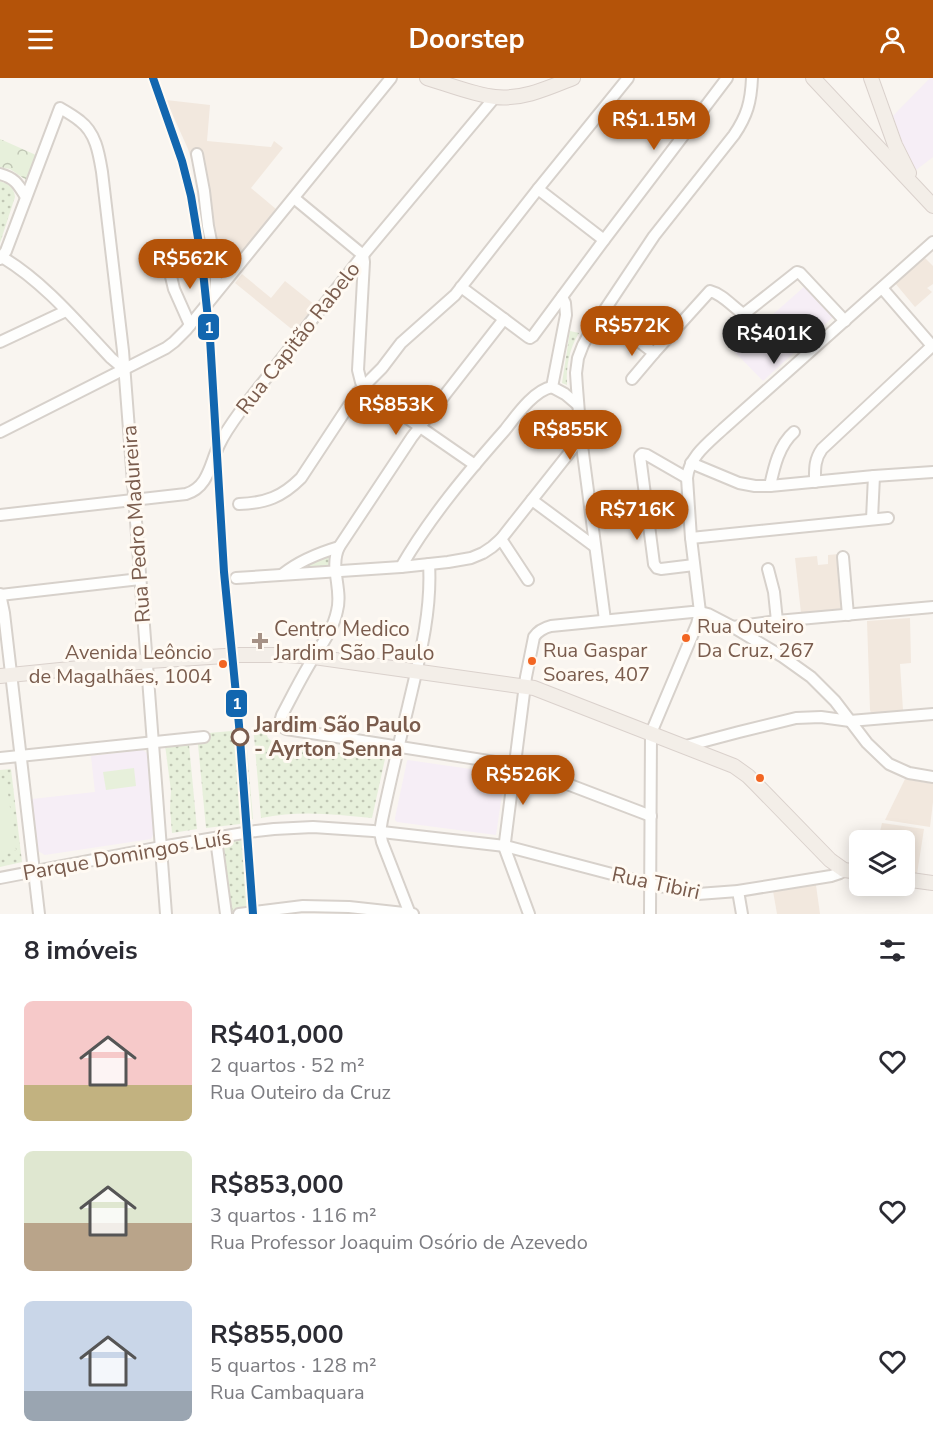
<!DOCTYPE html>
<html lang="pt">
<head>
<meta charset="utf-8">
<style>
	body { margin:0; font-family:"Nunito Sans",sans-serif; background:#f7f7f7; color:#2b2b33; height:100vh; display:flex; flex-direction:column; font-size:22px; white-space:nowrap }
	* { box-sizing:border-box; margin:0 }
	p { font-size:20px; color:#7c7c81 }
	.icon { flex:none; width:33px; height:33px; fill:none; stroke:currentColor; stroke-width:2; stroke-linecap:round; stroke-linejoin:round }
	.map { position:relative; height:836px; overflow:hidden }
	.drawer { display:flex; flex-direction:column; background:#fff; flex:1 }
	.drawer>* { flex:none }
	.controls { position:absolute; left:849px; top:752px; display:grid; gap:12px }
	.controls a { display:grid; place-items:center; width:66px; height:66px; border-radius:9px; background:#fff; box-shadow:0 3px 15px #0003; font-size:30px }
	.price { position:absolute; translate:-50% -51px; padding:0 14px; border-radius:21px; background:#b45309; color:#fff; font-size:20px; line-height:39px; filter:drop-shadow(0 2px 3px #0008) }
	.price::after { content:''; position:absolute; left:50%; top:36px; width:18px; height:14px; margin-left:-9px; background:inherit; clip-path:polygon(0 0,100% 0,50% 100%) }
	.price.on { background:#222; color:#fff }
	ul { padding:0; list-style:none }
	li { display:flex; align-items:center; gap:18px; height:150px; padding:0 24px }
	li span { display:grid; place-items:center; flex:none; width:168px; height:120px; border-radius:9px; color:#555 }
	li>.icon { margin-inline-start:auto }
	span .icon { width:72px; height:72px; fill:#fffc; stroke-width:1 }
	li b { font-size:26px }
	h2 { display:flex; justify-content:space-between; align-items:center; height:72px; padding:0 24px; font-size:26px }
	header { display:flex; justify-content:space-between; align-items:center; height:78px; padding:0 24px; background:#b45309; color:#fff; font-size:27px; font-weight:700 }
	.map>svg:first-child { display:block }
	.residential { fill:#f2e8de }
	.education { fill:#f6eef6 }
	.forest { fill:url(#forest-crowns) }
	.park { fill:url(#park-dots) }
	.pitch { fill:#e7f0db }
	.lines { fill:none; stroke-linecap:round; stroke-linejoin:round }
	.minor-casing { stroke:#d7d1cb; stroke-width:14 }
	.major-casing { stroke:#dad1cc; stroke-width:16 }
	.minor { stroke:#fefefd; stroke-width:10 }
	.major { stroke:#f3eee8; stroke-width:14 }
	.metro-1-casing { stroke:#fffaf3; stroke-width:12 }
	.metro-1 { stroke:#1266af; stroke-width:8 }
	.bus-dot { fill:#f26522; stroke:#fffaf3; stroke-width:2 }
	.poi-dot { fill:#a69286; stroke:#fffaf3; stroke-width:2 }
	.stop-dot { fill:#fffaf3; stroke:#7a5c4d; stroke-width:3 }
	.labels { text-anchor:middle; stroke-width:6; stroke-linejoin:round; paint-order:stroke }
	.bus-label { font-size:20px; fill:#7a5c4d; stroke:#fffaf3; text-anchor:start }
	.street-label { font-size:21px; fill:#7a5c4d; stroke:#fffaf3 }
	.poi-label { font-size:21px; fill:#7a5c4d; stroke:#fffaf3; text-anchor:start }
	.stop-label { font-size:21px; font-weight:bold; fill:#7a5c4d; stroke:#fffaf3; text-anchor:start }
	.line-badge { stroke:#fffaf3; stroke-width:2 }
	.badge-label { font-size:16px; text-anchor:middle; font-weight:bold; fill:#fff }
</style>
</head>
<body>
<header><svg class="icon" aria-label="menu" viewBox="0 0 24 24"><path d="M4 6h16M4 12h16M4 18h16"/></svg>Doorstep<svg class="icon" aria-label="person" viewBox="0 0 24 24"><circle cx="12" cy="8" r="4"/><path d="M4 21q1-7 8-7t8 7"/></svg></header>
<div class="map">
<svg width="933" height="836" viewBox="0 0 933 836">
	<defs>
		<pattern id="forest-crowns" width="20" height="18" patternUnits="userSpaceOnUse" patternTransform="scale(1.5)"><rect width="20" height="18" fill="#e7f0db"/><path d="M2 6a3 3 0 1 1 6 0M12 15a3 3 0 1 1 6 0" fill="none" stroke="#c0c6b4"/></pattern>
		<pattern id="park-dots" width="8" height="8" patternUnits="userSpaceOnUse" patternTransform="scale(1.5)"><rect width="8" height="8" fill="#e7f0db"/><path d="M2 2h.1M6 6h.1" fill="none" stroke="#c0c6b4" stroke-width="1.8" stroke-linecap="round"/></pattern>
	</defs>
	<rect width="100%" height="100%" fill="#f9f5f0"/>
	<g class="residential">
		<path d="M166,22l44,5 -3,36 64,6 3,-6 9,7 -32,40 25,21 -65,81 -3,-44 -13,-73 -7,-24z"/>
		<path d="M925,180l8,8v18l-6,4 5,4 -17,15 -20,-24z"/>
		<path d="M242,196l29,24 14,-17 30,24 -21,26 -59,-48z"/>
		<path d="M839,476l6,54 -44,5 -6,-55 22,-2 1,9 10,-1v-9z"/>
		<path d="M910,540l1,45 -11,1 3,46 -32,3 -1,-3 -3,-89z"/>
		<path d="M905,701l28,5v18l-3,25 -45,-7z"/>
		<path d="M882,745l42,6 -7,45 -12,-2 -1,-32h-26z"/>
		<path d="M816,807l4,29h-43l-4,-23z"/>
	</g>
	<g class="education">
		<path d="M930,0h3v79l-17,13 -11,-20 -12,-34z"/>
		<path d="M805,208l28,31 -70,64 -39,-40 20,-20 10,10z"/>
		<path d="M143,672l5,4 6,79 -3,6 -106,16 -7,-4 -6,-52 63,-7 -4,-36z"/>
		<path d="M408,682l97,14 -9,61 -99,-13 -2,-2v-2l12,-57z"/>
	</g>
	<path class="forest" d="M0,61l36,16 -10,25 -16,-11 -10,-2z"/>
	<g class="park">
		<path d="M0,103c8,3 14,6 15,16l-15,46z"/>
		<path d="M570,253l9,2c-10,16 -13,34 -12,52l-5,-2z"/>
		<path d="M332,475l2,16 -38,-2z"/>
		<path d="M243,652l3,8 7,81 -13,5 -34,4 -9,-94z"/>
		<path d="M252,652h13l3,8 7,6 110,15 -13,59c-38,-4 -73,-8 -111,0l-7,-82z"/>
		<path d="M188,656l9,95 -25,4 -2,-25 1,-17 -7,-54z"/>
		<path d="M11,691l11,93 -22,5v-97z"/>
		<path d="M251,760l7,76h-26l-10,-74z"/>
	</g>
	<g class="pitch">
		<path d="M134,690l2,18 -30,4 -3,-18z"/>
		<path d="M6,701l10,71 -16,2v-72z"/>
	</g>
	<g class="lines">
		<g class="minor-casing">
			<g id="minor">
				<path d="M197,76l7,37 4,35 8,40v26"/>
				<path d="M0,96c15,4 18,10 26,23"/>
				<path d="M538,111l66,51"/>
				<path d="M294,120l69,57"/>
				<path d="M363,177l1,7 -6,108 3,12 10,11 104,72"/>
				<path d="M2,179c42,25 76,66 109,101l13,11"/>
				<path d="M0,181l6,-8 54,-143c7,4 14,8 20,13 16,12 19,33 22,51l21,179 43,563"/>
				<path d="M168,186l6,25 16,36"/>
				<path d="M461,209l67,50 2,1 3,-2 71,-96 123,-162"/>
				<path d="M882,210l51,59"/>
				<path d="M562,219l3,6 1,12 -14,72 13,7 13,11"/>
				<path d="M602,235l52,40 56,-62c12,3 22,15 32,22h3l52,-41 3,1 45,48"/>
				<path d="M504,241l-92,118 -73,110c-10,21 4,42 -2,64 -4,20 -18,37 -28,54 -10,17 -18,33 -27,50l-2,7 1,4 5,3 229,36 13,4 123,47"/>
				<path d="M0,264l66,-31"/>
				<path d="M632,301l22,-26"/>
				<path d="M0,354l166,-84 8,-6 12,-12 205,-252"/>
				<path d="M691,385l48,20 16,3h15l104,-10 59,-4"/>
				<path d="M687,400l-40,-23 -5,-1 -2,2 14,108 3,4 4,1 33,-4"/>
				<path d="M815,404c0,-12 -1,-22 7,-33l110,-103"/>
				<path d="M770,408c4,-19 9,-41 24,-54"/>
				<path d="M532,422l62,46"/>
				<path d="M239,426c27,-1 43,-7 62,-26l56,-85 25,-25 19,-25 54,-48 83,-106 90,-111"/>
				<path d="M590,427l56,-7"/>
				<path d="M0,437l186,-21c23,-7 24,-31 33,-49 6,-13 15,-25 23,-36l121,-154 132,-158"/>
				<path d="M872,441l2,-43"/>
				<path d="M691,460l197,-20"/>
				<path d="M501,461l27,41"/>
				<path d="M843,479l5,58"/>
				<path d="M401,489c29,-50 66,-94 104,-137 11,-14 29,-40 47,-43"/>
				<path d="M768,491l6,23 3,29"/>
				<path d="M283,496c16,-13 36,-21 56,-27"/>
				<path d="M236,500l165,-11 47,-5 23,-4 12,-5 9,-6 9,-8 80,-101"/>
				<path d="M0,516l4,19 35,301"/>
				<path d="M0,517l140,-16"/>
				<path d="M605,542l-24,-182 -4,-50 -1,-15 2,-15 5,-13 7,-13 64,-96 80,-101c13,-19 17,-33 18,-57"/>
				<path d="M733,549l44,-6 156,-14"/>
				<path d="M686,668l53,-14 57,-14 25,-1 29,4 83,-7"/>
				<path d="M0,680l204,-21"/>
				<path d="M216,761l10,75"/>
				<path d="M0,800l161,-31 95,-16 18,-2 39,-2 60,4 132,15 145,38 48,10 40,-3 93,-15 9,-3 4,-3"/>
				<path d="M738,813l4,23"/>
				<path d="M239,836l64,-8 46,1 64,7"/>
				<path d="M410,836l-28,-72 -2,-10 2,-12c8,-38 17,-76 26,-113 11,-47 24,-95 21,-143"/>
				<path d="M529,836l-24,-65v-7l21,-165 8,-40c4,-6 9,-9 17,-11l141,-14h8l8,2 25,13 50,30 28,20 24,24 32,42 22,21 20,9 24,4"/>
				<path d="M650,836l1,-181 46,-109 3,-12 -9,-74 -4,-60c2,-21 21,-35 36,-49l210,-187"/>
			</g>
		</g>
		<g class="major-casing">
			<g id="major">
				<path d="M427,0c20,6 48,17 68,19 27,3 53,-9 78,-19"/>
				<path d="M813,0l120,128"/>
				<path d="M871,0l24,67 14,28"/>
				<path d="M0,598l149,-15 91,-6h47l27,2 220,31 200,78 14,10 9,9 73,75 14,10 16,2"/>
				<path d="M904,801l29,4"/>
			</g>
		</g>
		<use href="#minor" class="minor"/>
		<use href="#major" class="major"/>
		<g class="metro-1-casing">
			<path id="metro-1" d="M153,0l29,83 9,35 11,66 8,76 14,234 15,153 14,189"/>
		</g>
		<use href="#metro-1" class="metro-1"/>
	</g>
	<g class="bus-dot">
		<circle cx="686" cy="560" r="5"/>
		<circle cx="532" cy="583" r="5"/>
		<circle cx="223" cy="586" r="5"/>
		<circle cx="760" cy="700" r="5"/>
	</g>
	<path class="poi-dot" d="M257 554h6v6h6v6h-6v6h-6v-6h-6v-6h6z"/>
	<circle class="stop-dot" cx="240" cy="659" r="8"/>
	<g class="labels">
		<g class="bus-label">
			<text x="697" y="555">Rua Outeiro<tspan x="697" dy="24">Da Cruz, 267</tspan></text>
			<text x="543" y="579">Rua Gaspar<tspan x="543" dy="24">Soares, 407</tspan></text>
			<text x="212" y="581" text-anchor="end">Avenida Leôncio<tspan x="212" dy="24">de Magalhães, 1004</tspan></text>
		</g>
		<g class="street-label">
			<text transform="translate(298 260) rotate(-52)" y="7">Rua Capitão Rabelo</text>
			<text transform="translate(136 446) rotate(-94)" y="7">Rua Pedro Madureira</text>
			<text transform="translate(127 777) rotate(-10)" y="7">Parque Domingos Luís</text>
			<text transform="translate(656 805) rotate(12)" y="7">Rua Tibiri</text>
		</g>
		<g class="poi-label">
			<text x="274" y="558">Centro Medico<tspan x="274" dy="24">Jardim São Paulo</tspan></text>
		</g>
		<g class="stop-label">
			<text x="254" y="654">Jardim São Paulo<tspan x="254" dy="24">- Ayrton Senna</tspan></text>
		</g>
	</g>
	<g class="line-badge">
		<rect x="197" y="235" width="23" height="28" rx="6" fill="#1266af"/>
		<rect x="225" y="611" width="23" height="29" rx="6" fill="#1266af"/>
	</g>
	<g class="badge-label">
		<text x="209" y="255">1</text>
		<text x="237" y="631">1</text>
	</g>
</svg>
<div class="controls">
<a><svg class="icon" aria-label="layers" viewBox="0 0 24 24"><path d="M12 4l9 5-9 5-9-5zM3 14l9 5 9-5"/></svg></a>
</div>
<b class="price" style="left:654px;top:73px">R$1.15M</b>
<b class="price" style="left:190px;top:212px">R$562K</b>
<b class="price" style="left:632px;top:279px">R$572K</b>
<b class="price on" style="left:774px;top:287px">R$401K</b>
<b class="price" style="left:396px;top:358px">R$853K</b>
<b class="price" style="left:570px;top:383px">R$855K</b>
<b class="price" style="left:637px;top:463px">R$716K</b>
<b class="price" style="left:523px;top:728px">R$526K</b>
</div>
<section class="drawer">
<h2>8 imóveis<svg class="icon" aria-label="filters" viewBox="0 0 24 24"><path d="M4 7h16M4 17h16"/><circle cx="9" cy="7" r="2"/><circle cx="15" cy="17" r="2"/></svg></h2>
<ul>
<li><span style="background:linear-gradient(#f6c9c9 70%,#c2b280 0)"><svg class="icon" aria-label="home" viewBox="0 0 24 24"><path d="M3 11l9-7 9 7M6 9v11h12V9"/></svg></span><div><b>R$401,000</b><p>2 quartos · 52 m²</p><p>Rua Outeiro da Cruz</p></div><svg class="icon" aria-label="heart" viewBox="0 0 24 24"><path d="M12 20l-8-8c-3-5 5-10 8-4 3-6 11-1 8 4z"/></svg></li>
<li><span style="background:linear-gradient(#dfe7d0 60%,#b9a48a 0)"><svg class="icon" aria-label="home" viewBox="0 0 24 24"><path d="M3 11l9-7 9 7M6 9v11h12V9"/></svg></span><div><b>R$853,000</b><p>3 quartos · 116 m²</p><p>Rua Professor Joaquim Osório de Azevedo</p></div><svg class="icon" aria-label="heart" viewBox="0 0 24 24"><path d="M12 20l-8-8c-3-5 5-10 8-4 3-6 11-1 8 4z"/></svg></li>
<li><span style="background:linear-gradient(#c9d6e8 75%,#9aa5b1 0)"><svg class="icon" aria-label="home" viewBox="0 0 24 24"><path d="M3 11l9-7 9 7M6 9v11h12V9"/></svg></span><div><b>R$855,000</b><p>5 quartos · 128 m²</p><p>Rua Cambaquara</p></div><svg class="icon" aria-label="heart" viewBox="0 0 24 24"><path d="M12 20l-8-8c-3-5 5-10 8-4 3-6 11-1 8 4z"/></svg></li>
</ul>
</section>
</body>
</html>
